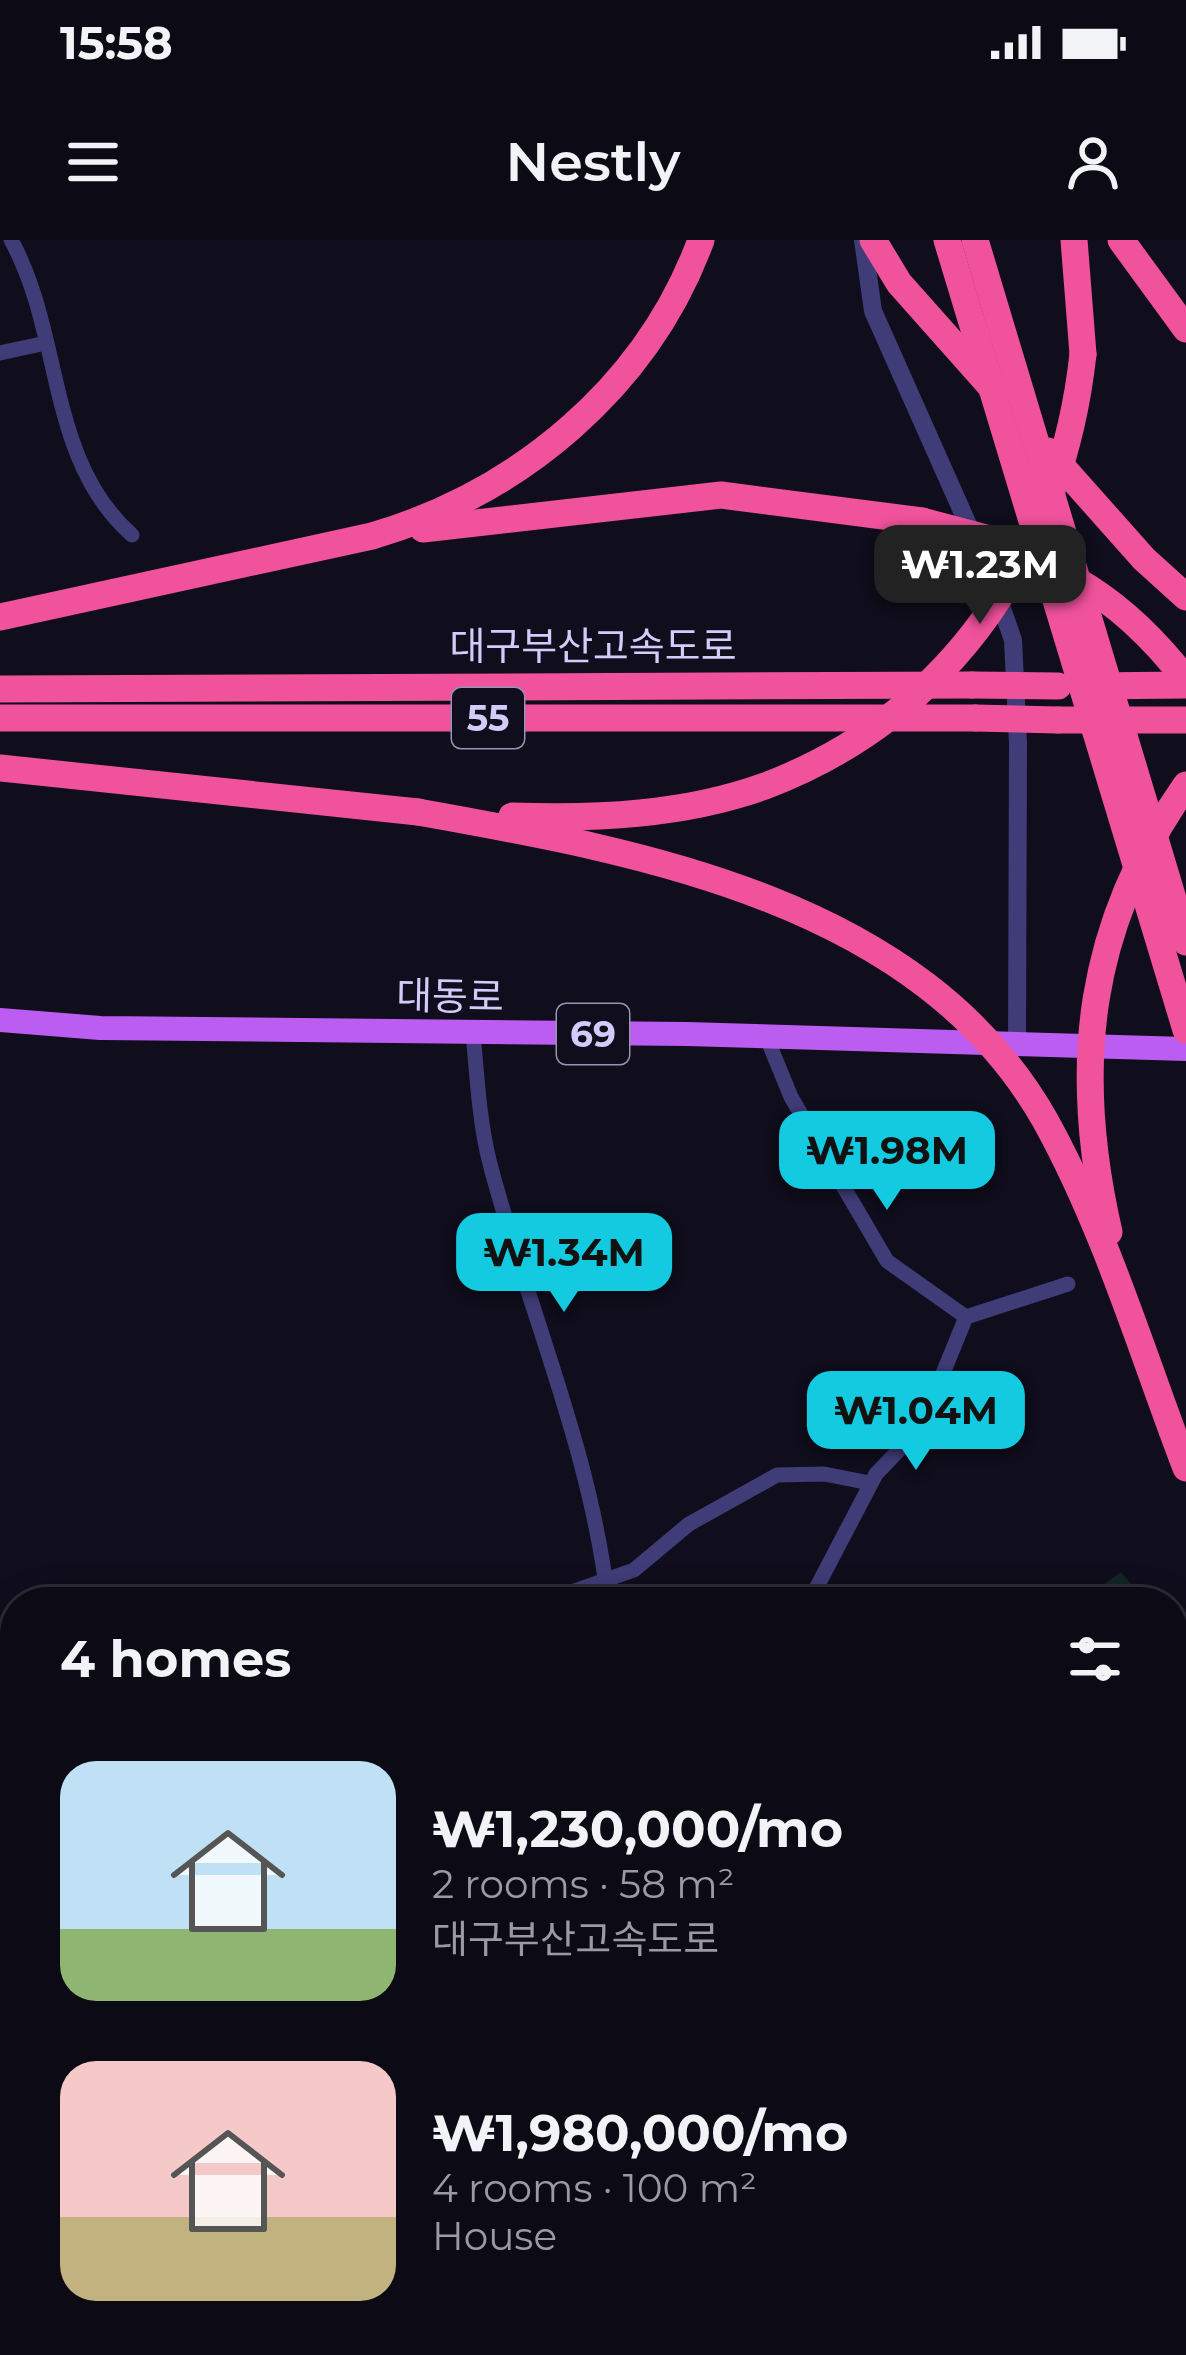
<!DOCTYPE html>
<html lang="en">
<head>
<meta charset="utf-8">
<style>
	body { margin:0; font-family:Montserrat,"Noto Sans KR",sans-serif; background:#15131e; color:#f1f3f6; height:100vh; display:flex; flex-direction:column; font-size:45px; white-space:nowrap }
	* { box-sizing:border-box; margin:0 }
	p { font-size:39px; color:#9a9aa0 }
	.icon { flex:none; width:66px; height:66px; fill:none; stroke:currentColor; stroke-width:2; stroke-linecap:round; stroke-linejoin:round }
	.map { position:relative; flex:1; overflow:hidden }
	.panel { position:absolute; left:0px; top:1347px; width:1188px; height:768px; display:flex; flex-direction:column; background:#0c0a15; border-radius:48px 48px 0 0; box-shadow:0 6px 30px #0003,0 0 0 3px #2c2b34 }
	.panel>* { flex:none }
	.price { position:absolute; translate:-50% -102px; padding:0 27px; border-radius:24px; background:#13cae0; color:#111; font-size:39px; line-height:78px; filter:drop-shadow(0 3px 6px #0008) }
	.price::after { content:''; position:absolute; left:50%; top:72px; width:36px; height:27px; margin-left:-18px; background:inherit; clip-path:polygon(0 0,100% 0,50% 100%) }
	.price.active { background:#222; color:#fff }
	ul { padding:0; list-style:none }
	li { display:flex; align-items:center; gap:36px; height:300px; padding:0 60px }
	li span { display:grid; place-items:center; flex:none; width:336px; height:240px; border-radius:36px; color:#555 }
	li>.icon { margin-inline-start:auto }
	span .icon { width:144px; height:144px; fill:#fffc; stroke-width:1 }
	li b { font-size:51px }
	h2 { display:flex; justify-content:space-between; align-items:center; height:144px; padding:0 60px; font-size:51px }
	.status { display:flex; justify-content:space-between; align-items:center; height:84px; padding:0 60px; background:#0c0a15; direction:ltr }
	.status svg { height:33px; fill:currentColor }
	header { display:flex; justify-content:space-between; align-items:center; height:156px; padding:0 60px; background:#0c0a15; font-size:54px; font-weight:600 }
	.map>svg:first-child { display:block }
	.green { fill:#112525 }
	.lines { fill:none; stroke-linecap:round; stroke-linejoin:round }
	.minor { stroke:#3f3c77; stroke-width:15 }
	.tertiary { stroke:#3f3c77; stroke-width:18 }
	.primary { stroke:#bb5df1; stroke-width:24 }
	.motorway { stroke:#f0529c; stroke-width:27 }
	.motorway-bridge { stroke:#f0529c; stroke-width:27 }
	.labels { text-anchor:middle; stroke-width:10; stroke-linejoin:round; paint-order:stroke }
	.shield { fill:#100d1c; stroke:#9893b8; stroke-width:3 }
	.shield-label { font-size:36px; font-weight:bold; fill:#d2ccfb }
	.street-label { font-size:39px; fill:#d2ccfb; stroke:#100d1c }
</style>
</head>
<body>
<div class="status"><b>15:58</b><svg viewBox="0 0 49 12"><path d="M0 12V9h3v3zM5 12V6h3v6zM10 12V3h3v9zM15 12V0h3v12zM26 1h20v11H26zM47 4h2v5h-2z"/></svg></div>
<header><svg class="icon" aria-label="menu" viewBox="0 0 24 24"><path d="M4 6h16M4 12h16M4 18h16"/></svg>Nestly<svg class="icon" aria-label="person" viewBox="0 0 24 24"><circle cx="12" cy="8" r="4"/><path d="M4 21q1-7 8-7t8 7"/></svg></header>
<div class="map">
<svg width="1186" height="2115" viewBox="0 0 1186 2115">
	<rect width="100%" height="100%" fill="#100d1c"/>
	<g class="green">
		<path d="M1121,1332l25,30h-66z"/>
		<path d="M1173,1403l13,30v523l-13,-1z"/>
	</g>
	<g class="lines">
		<g class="minor">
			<path d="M11,0c53,96 35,219 121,295"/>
			<path d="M0,113l46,-10"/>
			<path d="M473,793c4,42 6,86 16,127 38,148 102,289 119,442"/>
			<path d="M766,796l25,61 96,164 79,56 102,-33"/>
			<path d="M543,1362l91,-32 55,-46 88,-49 47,-1 46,9"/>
			<path d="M809,1362l67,-128 45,-47 45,-110"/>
			<path d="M0,1943l15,-96"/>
			<path d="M1173,2090l13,2"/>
			<path d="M668,2100l8,15"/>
			<path d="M788,2100v15"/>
			<path d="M1023,2115l9,-15"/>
		</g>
		<path class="tertiary" d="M863,0l10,71 117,263 23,66 5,104 -1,301"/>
		<path class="primary" d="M0,780l100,8 587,6 499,15"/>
		<g class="motorway">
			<path d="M873,0l26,43 95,107"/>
			<path d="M1074,0l9,114"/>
			<path d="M1121,0l65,89"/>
			<path d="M1048,211l96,108 42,38"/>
			<path d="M423,289l298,-34 201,26"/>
			<path d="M0,377l372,-81c147,-43 275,-149 329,-296"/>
			<path d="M1088,446l98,-1"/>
			<path d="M0,449l972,-4"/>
			<path d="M0,478h975"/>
			<path d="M1058,480h128"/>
			<path d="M0,528l418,44"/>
		</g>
		<g class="motorway-bridge">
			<path d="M947,0l239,790"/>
			<path d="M975,0l211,702"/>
			<path d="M922,281l83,22 35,19"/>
			<path d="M1074,339c43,24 82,62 112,101"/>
			<path d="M972,445l86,1"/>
			<path d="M975,478l83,2"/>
			<path d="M418,572c225,40 503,90 627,308 60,108 97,233 141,348"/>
			<path d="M512,576c84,3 173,-1 253,-30 188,-71 297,-238 318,-432"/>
			<path d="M1109,992c-38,-165 -22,-307 77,-447"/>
		</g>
	</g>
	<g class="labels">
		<g class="shield">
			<rect x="452" y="448" width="72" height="60" rx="9"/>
			<rect x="557" y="764" width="72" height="60" rx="9"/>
		</g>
		<g class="shield-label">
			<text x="488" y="491">55</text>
			<text x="593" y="807">69</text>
		</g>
		<g class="street-label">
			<text x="593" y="420">대구부산고속도로</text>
			<text transform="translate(450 756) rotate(1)" y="14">대동로</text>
		</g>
	</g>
</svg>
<b class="price active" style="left:980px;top:387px">₩1.23M</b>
<b class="price" style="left:887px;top:973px">₩1.98M</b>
<b class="price" style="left:564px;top:1075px">₩1.34M</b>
<b class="price" style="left:916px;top:1233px">₩1.04M</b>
<section class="panel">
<h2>4 homes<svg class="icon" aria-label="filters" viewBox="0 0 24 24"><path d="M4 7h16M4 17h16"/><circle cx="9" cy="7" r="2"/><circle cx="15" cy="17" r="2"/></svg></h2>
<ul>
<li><span style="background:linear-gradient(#bfe0f5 70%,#8fb573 0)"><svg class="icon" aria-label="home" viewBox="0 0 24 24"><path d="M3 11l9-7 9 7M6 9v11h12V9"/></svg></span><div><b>₩1,230,000/mo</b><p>2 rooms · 58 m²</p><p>대구부산고속도로</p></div></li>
<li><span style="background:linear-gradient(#f6c9c9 65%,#c2b280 0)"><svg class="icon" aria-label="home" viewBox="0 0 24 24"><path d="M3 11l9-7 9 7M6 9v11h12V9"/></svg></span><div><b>₩1,980,000/mo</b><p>4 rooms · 100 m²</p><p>House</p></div></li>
</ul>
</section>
</div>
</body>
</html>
